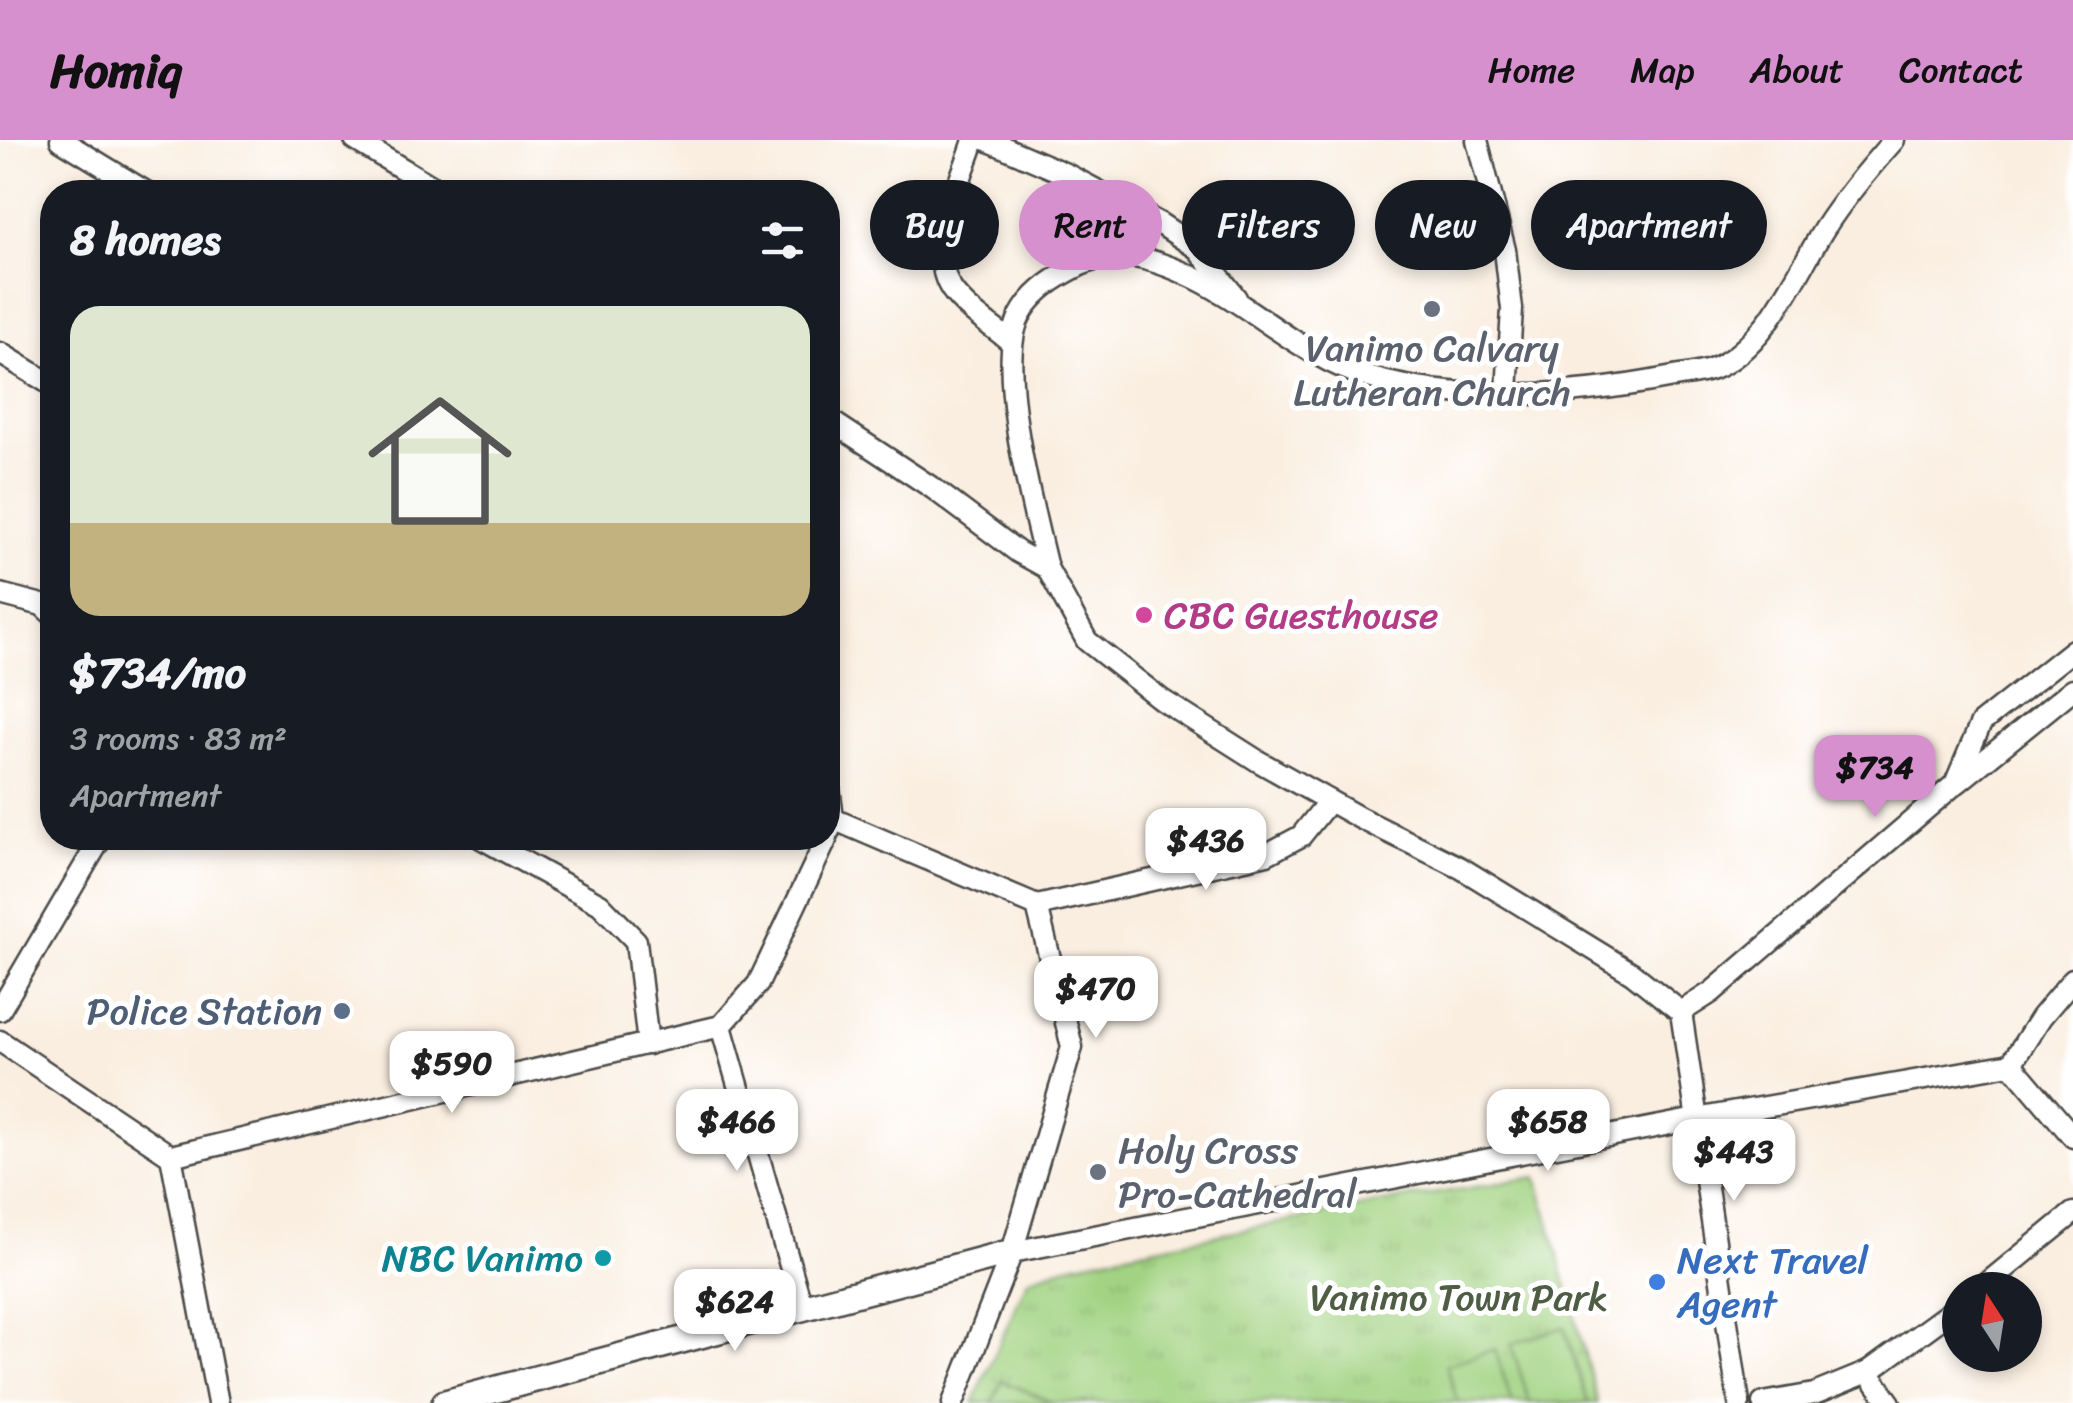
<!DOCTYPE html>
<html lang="en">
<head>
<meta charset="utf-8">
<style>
	body { margin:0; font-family:Sriracha,sans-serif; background:#20242c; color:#f1f3f6; height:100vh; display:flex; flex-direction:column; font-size:38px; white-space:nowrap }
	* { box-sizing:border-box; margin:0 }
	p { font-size:32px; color:#9ea1a6 }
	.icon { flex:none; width:55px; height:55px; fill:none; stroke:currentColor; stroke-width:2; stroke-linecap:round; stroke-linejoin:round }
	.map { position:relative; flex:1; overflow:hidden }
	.panel { position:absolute; left:40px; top:40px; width:800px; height:670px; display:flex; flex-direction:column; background:#171b24; border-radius:40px; box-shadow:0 5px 15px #0003 }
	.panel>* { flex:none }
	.guide { position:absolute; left:870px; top:40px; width:950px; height:90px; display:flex; gap:20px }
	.needle { width:65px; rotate:348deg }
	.fabs { position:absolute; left:1942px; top:1132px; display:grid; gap:20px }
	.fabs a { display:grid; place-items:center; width:100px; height:100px; border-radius:50%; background:#171b24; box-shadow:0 5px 15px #0003; font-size:50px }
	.price { position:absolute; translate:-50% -85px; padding:0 22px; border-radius:20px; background:#fff; color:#222; font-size:32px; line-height:65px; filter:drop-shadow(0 2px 5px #0008) }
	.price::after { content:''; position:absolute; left:50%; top:60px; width:30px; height:22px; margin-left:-15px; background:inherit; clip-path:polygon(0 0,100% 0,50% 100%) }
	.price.active { background:#d690ce; color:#111 }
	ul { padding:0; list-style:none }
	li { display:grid; align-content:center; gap:20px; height:530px; padding:0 30px }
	li span { display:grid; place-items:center; height:310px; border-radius:30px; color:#555 }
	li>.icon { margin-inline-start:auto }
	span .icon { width:180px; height:180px; fill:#fffc; stroke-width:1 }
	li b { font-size:42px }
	h2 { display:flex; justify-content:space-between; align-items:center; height:120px; padding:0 30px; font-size:42px }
	.tag { padding:0 35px; border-radius:45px; background:#171b24; box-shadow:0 5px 15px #0003; font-size:35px; line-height:90px }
	.tag.active { background:#d690ce; color:#111 }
	header { display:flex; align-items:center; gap:60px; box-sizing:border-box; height:140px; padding:0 50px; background:#d690ce; color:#111 }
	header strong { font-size:48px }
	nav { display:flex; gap:55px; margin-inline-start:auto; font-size:35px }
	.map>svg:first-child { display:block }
	.grass { fill:url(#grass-tufts); stroke:#667f56; stroke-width:2.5 }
	.pitch { fill:#a2d382; stroke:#667f56; stroke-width:2.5 }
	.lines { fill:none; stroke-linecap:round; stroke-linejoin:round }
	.minor-casing { stroke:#4a4846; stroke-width:25 }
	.tertiary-casing { stroke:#4a4846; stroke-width:30 }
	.minor { stroke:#fff; stroke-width:20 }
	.tertiary { stroke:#fff; stroke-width:25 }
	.worship-dot { fill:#6b7280; stroke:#fff; stroke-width:4 }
	.hotel-dot { fill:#d1479c; stroke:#fff; stroke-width:4 }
	.service-dot { fill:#5c6f8a; stroke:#fff; stroke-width:4 }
	.culture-dot { fill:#0f9aa8; stroke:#fff; stroke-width:4 }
	.shop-dot { fill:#3f7fe0; stroke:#fff; stroke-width:4 }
	.labels { text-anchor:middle; stroke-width:10; stroke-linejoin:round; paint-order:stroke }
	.worship-label { font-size:38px; fill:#5b616d; stroke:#fff }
	.hotel-label { font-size:38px; fill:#b23c85; stroke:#fff; text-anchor:start }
	.service-label { font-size:38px; fill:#4e5e75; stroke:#fff; text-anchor:end }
	.culture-label { font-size:38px; fill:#0d838f; stroke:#fff; text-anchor:end }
	.shop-label { font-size:38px; fill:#366cbe; stroke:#fff; text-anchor:start }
	.park-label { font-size:38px; fill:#4f5d45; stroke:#fff }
</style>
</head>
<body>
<header>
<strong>Homiq</strong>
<nav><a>Home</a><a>Map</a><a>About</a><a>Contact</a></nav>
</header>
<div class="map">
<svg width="2073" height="1263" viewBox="0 0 2073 1263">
	<defs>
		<pattern id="grass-tufts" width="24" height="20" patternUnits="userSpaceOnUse" patternTransform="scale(2.5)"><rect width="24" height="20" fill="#a2d382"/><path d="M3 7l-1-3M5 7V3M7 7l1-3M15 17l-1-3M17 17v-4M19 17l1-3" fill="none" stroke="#8cb570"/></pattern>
	</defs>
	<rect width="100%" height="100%" fill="#fff"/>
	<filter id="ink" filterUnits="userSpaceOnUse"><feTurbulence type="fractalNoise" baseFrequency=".01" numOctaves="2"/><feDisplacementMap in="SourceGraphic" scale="20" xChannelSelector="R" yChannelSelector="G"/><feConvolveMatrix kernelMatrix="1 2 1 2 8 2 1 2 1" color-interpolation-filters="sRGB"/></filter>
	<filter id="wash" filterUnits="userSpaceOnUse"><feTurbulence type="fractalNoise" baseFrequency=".0048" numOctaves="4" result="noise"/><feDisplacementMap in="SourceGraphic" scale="40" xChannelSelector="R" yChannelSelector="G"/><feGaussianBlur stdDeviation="2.25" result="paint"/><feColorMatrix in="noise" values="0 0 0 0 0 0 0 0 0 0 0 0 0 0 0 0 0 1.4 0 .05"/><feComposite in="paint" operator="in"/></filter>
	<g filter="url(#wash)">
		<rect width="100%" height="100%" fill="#faeee0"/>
		<path class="grass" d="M1537,1037l61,226h-625l55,-124 44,-15 311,-62z"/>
		<g class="pitch">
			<path d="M1564,1187l24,76h-58l-19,-59z"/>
			<path d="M1495,1209l17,54h-54l-12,-38z"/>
			<path d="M1002,1241l52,22h-62z"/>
		</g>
	</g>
	<g filter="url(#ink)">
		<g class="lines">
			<g class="minor-casing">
				<g id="minor">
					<path d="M61,0l85,52"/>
					<path d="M355,0l86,52"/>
					<path d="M974,0c-12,41 -50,110 -22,150 14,20 40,36 59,52"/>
					<path d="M987,0l81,35 91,48 39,26 38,49"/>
					<path d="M1477,0l28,110 7,59 -5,83"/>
					<path d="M0,213l52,32"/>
					<path d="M828,279l106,70 84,63 29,16 40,73 75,59 96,61 102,57 101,50 171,105 49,39 58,391"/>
					<path d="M1047,428c-13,-56 -53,-203 -27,-252 11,-21 29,-34 49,-45 42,-24 74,-16 115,2 65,28 116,84 184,104 92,27 207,19 300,1 14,-3 32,-4 45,-9 52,-21 83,-95 111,-140 20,-31 45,-61 70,-89"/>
					<path d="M0,454l42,11 10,9"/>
					<path d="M828,639l5,40 -4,12"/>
					<path d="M1957,643l116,-94"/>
					<path d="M833,679l204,87 35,141 -60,205 -59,151"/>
					<path d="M481,698l119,66 36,37 12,103"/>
					<path d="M1037,766l230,-52 34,-18 28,-35"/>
					<path d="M0,870l101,-172"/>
					<path d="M1681,872l31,-20 243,-208 26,-61 92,-73"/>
					<path d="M721,886l81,281"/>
					<path d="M0,901l171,115 47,247"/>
					<path d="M2011,924l30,-47 32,-38"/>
					<path d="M171,1016l550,-130 37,-42 69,-146"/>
					<path d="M1012,1112l684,-133 315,-55 62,73"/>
					<path d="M1979,1150l94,-77"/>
					<path d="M1868,1232l22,31"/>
					<path d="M1763,1263l51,-9 54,-22 92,-67"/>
				</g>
			</g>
			<g class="tertiary-casing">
				<path id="tertiary" d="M445,1263l567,-151"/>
			</g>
			<use href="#minor" class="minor"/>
			<use href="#tertiary" class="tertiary"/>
		</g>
	</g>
	<g class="worship-dot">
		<circle cx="1432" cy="169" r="10"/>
		<circle cx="1098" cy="1032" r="10"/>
	</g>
	<circle class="hotel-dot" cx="1144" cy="475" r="10"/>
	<circle class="service-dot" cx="342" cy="871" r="10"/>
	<circle class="culture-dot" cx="603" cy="1118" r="10"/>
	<circle class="shop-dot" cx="1657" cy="1142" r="10"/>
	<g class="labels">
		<g class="worship-label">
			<text x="1432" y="221">Vanimo Calvary<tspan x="1432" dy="44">Lutheran Church</tspan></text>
			<text x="1118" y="1023" text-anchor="start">Holy Cross<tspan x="1118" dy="44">Pro-Cathedral</tspan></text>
		</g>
		<g class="hotel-label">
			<text x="1164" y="488">CBC Guesthouse</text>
		</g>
		<g class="service-label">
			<text x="322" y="884">Police Station</text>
		</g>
		<g class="culture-label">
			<text x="583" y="1131">NBC Vanimo</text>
		</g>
		<g class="shop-label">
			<text x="1677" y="1133">Next Travel<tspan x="1677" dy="44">Agent</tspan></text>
		</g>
		<g class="park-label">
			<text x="1459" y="1170">Vanimo Town Park</text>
		</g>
	</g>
</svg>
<div class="fabs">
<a><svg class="needle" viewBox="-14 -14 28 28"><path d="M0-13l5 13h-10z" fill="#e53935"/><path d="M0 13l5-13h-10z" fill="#9ea1a6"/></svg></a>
</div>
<b class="price active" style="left:1875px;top:680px">$734</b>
<b class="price" style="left:1206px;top:753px">$436</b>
<b class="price" style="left:1096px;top:901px">$470</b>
<b class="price" style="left:452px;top:976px">$590</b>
<b class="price" style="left:737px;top:1034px">$466</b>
<b class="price" style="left:1548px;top:1034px">$658</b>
<b class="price" style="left:1734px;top:1064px">$443</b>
<b class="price" style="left:735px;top:1214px">$624</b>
<div class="guide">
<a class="tag">Buy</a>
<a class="tag active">Rent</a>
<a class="tag">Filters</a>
<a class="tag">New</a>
<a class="tag">Apartment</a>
</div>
<section class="panel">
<h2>8 homes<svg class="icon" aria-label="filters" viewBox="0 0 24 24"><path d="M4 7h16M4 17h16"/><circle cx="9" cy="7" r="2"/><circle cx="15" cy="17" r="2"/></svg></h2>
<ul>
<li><span style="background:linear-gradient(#dfe7d0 70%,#c2b280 0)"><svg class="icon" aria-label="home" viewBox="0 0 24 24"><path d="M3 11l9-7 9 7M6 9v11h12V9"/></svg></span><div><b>$734/mo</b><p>3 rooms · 83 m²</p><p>Apartment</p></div></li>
</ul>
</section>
</div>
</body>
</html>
